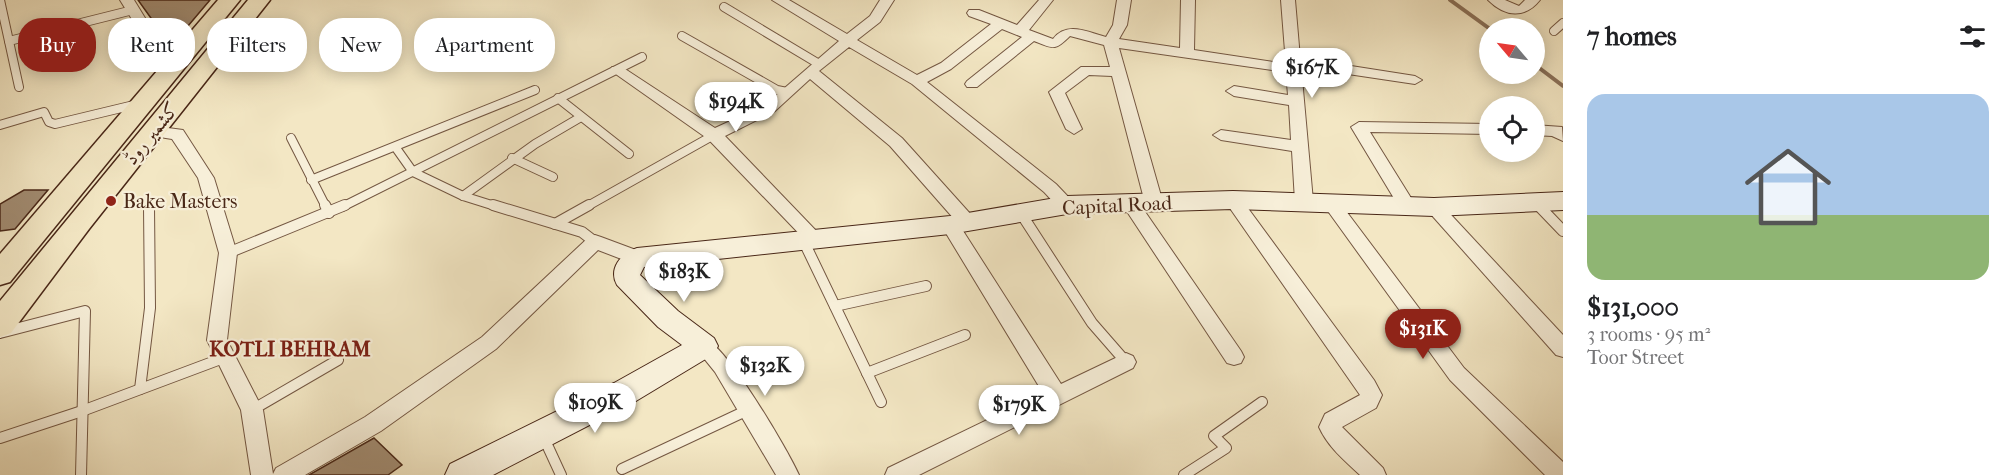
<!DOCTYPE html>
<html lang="en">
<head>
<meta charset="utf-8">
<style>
	body { margin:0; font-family:"IM FELL French Canon",Amiri,serif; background:#f2f2f2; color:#202124; height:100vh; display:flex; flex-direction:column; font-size:22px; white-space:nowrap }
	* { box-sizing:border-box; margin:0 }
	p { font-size:20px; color:#757577 }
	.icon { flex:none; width:33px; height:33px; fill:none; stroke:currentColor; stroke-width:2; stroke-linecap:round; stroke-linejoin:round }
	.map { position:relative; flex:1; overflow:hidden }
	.sheet { display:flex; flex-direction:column; background:#fff; width:450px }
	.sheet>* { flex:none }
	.hud { position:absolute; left:18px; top:18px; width:570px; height:54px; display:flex; gap:12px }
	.needle { width:39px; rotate:299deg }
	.tools { position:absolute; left:1479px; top:18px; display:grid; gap:12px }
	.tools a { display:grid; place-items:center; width:66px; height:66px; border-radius:50%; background:#fff; box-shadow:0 3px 15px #0003; font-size:30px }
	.price { position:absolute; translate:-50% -51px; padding:0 14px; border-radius:21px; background:#fff; color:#222; font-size:20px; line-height:39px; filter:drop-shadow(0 2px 3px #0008) }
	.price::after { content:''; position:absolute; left:50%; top:36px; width:18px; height:14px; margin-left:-9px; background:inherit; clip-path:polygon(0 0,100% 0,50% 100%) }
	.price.active { background:#8f2418; color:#fff }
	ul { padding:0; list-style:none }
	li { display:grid; align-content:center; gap:12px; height:318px; padding:0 24px }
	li+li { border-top:2px solid #e0e0e0 }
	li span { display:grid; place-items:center; height:186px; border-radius:18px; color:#555 }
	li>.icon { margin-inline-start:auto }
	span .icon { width:108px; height:108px; fill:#fffc; stroke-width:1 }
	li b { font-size:26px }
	h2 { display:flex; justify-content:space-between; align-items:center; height:72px; padding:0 24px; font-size:26px }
	.tag { padding:0 21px; border-radius:24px; background:#fff; box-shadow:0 3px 15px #0003; font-size:21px; line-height:54px }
	.tag.active { background:#8f2418; color:#fff }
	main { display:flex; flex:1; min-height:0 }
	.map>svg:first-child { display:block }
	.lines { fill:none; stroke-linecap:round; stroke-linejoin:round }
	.stream { stroke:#8c735b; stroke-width:4 }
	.building { fill:#a18b71; stroke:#492717; stroke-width:1.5 }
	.lane-far1-casing { stroke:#745742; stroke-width:10 }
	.lane-casing { stroke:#745742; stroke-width:12 }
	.street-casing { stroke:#745742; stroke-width:2 }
	.secondary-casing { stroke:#492717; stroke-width:2 }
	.primary-casing { stroke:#492717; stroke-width:3 }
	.lane-far1 { stroke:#f7efd9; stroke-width:8 }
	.lane { stroke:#f7efd9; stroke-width:10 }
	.street { fill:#f7efd9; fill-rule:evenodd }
	.secondary { fill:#f7efd9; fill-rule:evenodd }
	.primary { fill:#f3e7c4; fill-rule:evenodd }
	.poi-dot { fill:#8f2418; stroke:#f7efd9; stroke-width:2 }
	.labels { text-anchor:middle; stroke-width:4.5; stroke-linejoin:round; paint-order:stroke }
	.street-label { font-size:20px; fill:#492717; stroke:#f7efd9 }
	.poi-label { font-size:20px; fill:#492717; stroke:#f7efd9; text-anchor:start }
	.neighbourhood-label { font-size:21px; font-weight:bold; fill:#7a1f14; stroke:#f7efd9 }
</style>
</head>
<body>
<main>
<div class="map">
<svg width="1563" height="475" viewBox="0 0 1563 475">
	<rect width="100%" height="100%" fill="#f3e7c4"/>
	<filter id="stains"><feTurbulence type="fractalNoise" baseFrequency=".00333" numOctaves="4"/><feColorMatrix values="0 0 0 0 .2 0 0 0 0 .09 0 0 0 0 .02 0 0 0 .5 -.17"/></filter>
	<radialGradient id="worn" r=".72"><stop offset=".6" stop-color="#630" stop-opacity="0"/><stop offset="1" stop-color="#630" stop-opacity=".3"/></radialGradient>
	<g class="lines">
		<g class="stream">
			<path d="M1450,0l40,29"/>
			<path d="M1534,64l29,22"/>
		</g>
	</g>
	<g class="building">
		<path d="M138,0h72l-39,46z"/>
		<path d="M24,190h24l-33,39 -15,2v-27z"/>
		<path d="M374,438l28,27 -14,10h-79z"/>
	</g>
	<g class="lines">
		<g class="lane-far1-casing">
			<g id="lane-far1">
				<path d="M0,0l19,87"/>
				<path d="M724,7l95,57"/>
				<path d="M1554,31l9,-8"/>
				<path d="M682,36l95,54 10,2"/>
				<path d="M9,41l124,-31"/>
				<path d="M558,98l71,56"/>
				<path d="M0,125l44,-13 5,10 6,2 83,-20"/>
				<path d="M291,138l35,69"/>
				<path d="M396,148l17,24 50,24 35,11"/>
				<path d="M512,158l41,19"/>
				<path d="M311,180l224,-90"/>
				<path d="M463,196l72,-52 46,-27"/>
				<path d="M1536,203l3,4"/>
				<path d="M342,207l300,-150"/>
				<path d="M586,207l128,-72"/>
			</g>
		</g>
		<g class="lane-casing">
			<g id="lane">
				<path d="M325,205l4,8"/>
				<path d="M493,205l89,27 13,10"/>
				<path d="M1538,205l25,26"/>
				<path d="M1022,215l70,108 34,39"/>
				<path d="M555,224l34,-19"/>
				<path d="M804,242l77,160"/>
				<path d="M228,253l117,-48"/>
				<path d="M835,306l91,-20"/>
				<path d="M0,333l85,-22 -4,164"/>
				<path d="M867,373l98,-38"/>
				<path d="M140,389l10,-81 -1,-101"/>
				<path d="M252,410l86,-50"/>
				<path d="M543,436l18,39"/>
				<path d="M0,438l82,-27 144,-54"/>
				<path d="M622,469l128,-60"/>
				<path d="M1184,475l42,-27 -12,-12 48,-34"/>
			</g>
		</g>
		<g class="street-casing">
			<g id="street">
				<path d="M120,0h14l30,49 21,7 2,3 -2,3 -5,1 -26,-8z"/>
				<path d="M772,0h17l58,34 23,-18 10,-16h14l-14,22 -23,18 60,35 24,-12 50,-39 -22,-8 -2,-3 2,-3h10l38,15 22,-25h14l-24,30 24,9c14,-18 34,-7 53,-2l7,-12 4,-25h14l-4,25 -8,14 61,9 1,-48h14l-1,50 92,14 -5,-64h14l5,58 115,18 7,4 -7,4 -114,-17 12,134 -3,4h-12l-3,-4 -3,-50 -71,-11 -8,-5 8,-5 70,10 -2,-35 -55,-9 -8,-5 8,-5 54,9 -2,-23 -167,-24 44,155 -3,4h-12l-3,-4 -33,-127 -23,-1 -24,18 17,36 -8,5 -8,-5 -17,-37 32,-25h29l-6,-22 -34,-9c-15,15 -16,13 -36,5l-57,46h-10l-2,-3 2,-3 55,-44 -20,-8 -51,40 -24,13 129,102 20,21 -3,4c-13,4 -20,-8 -29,-17l-132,-108 -63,-37 -30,24 83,67 72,80 3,5 -3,5 -6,1 -10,-6 103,161 65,-31 7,3 3,6 -3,6 -214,107h-34l3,-7 155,-75 -102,-168 3,-5h11l-65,-74 -80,-67 -35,32 -50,25 100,104 -3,5 -6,2 -6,-2 -102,-106 -98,-69 2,-3h10l93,61 50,-23 74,-64z"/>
				<path d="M1488,0h17l14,6 6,-6h15c-15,19 -35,17 -52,0z"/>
				<path d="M1359,122l131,2v10l-120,-2 46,74 -3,4h-12l-50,-83z"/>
				<path d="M1534,125l28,2 1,14 -11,-5 -18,-1z"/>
				<path d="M153,126l30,4 31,48 23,75 -10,87 36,70 10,64 3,-6 89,-51 117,-80 107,-100 6,-2 6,2 43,16 2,5 -2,5 -7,2 -39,-15 -102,99 -115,82 -76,44h-54l-10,-65 -34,-70 12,-87 -21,-75 -26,-39 -25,-4 -2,-4 2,-4z"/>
				<path d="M1233,194l6,2 135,184 8,15 -6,13 -34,19 41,41 3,7h-26c-16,-15 -32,-28 -41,-48l6,-13 35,-19 -133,-191 -3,-4 3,-4z"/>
				<path d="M1331,197l6,2 127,169 99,94v13h-18l-95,-95 -125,-173 -3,-4 3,-4z"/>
				<path d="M1131,198l6,2 104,151 3,6 -3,6 -7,2 -7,-2 -105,-159 3,-4z"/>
				<path d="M1434,201l6,2 123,132v22l-7,-2 -128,-144 -3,-4 3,-4z"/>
				<path d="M704,338c22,7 84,112 95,137h-23l-61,-103 -21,-26 3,-6z"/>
			</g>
		</g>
		<g class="secondary-casing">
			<path id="secondary" d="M1233,191l201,7 129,-6v18l-129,6 -201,-7 -166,5 -117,20 -306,33 -4,8 38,36 36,27 4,8 -4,8 -78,47 -143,74h-48l5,-11 164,-81 68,-38 -24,-18 -41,-42c-9,-16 4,-32 20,-37l313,-32 117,-20z"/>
		</g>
		<g class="primary-casing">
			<g id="primary">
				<path d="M218,0h22l-230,282 -10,3v-31z"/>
				<path d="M248,0h22l-181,229 -78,104 -11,4v-36z"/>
			</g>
		</g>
		<use href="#lane-far1" class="lane-far1"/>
		<use href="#lane" class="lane"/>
		<use href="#street" class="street"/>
		<use href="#secondary" class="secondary"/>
		<use href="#primary" class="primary"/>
	</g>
	<circle class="poi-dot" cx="111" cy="201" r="6"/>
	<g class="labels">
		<g class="street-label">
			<text transform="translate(151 133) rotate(-51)" y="7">کشمیر روڈ</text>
			<text transform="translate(1117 205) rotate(-3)" y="7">Capital Road</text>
		</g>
		<g class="poi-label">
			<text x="123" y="208">Bake Masters</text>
		</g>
		<g class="neighbourhood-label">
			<text x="290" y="356">KOTLI BEHRAM</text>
		</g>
	</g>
	<rect width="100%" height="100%" filter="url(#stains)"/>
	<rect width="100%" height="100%" fill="url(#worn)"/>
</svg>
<div class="tools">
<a><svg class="needle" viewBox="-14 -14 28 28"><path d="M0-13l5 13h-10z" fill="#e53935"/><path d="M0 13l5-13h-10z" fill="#757577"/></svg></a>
<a><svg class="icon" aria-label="locate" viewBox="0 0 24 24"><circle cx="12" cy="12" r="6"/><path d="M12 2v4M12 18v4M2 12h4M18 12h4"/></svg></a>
</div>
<b class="price" style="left:1312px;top:99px">$167K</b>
<b class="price" style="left:736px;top:133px">$194K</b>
<b class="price" style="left:684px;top:303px">$183K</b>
<b class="price active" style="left:1423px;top:360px">$131K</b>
<b class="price" style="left:765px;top:397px">$132K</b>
<b class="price" style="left:595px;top:434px">$109K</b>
<b class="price" style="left:1019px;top:436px">$179K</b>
<div class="hud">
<a class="tag active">Buy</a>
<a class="tag">Rent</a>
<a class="tag">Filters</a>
<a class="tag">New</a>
<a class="tag">Apartment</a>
</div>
</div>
<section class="sheet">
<h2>7 homes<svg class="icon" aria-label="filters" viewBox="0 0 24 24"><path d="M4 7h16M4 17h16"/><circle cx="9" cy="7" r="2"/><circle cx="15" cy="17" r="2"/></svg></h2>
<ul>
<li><span style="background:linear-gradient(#a9c7e8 65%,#8fb573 0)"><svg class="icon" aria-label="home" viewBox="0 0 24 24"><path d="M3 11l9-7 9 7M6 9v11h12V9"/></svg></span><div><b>$131,000</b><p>3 rooms · 95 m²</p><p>Toor Street</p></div></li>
</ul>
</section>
</main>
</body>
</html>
